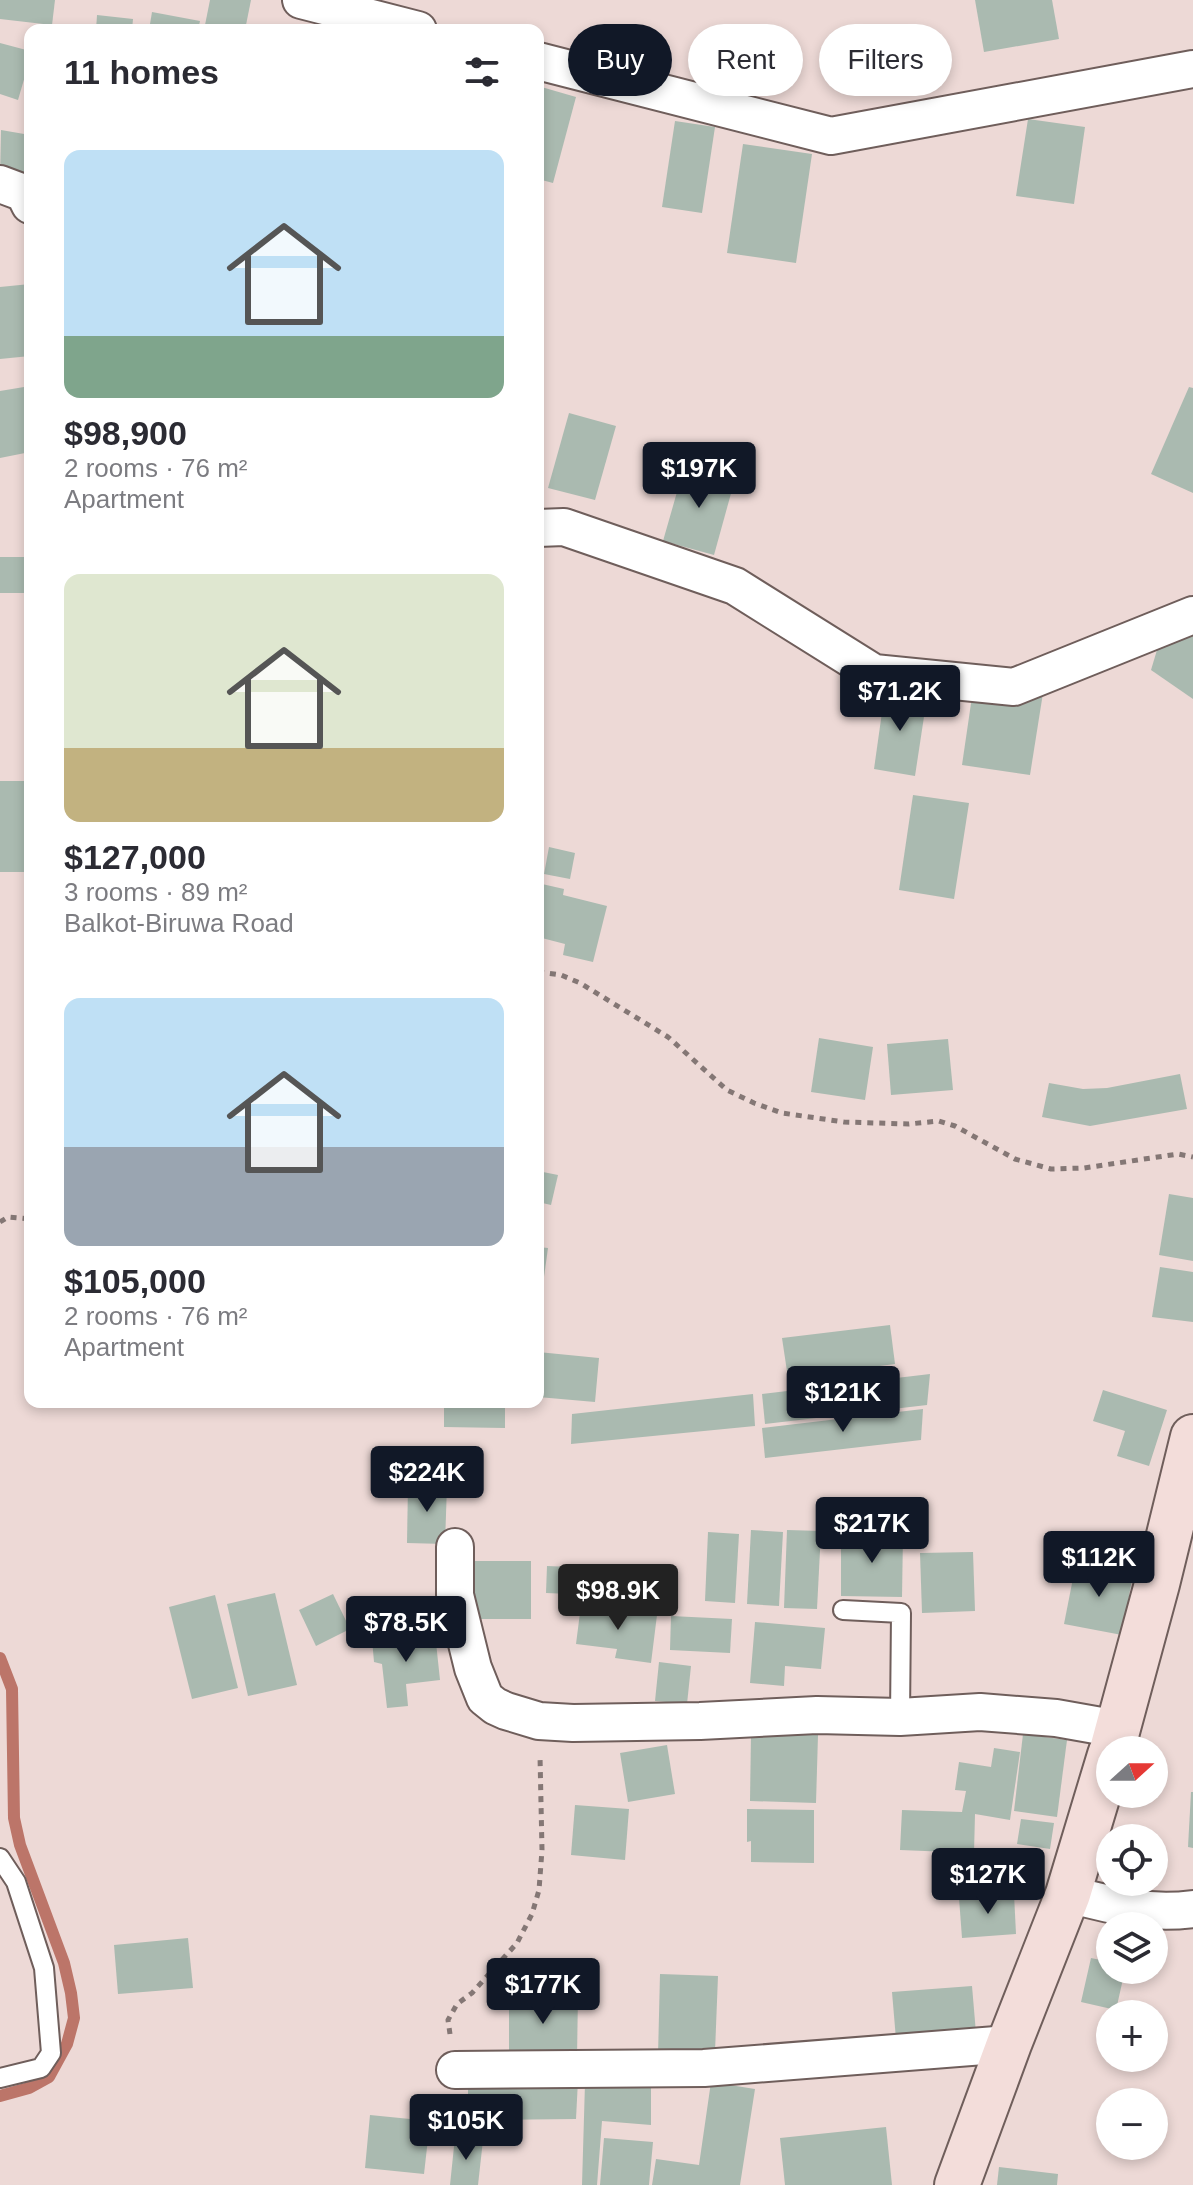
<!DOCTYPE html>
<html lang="en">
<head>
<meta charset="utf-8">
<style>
	body { margin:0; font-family:Arial,sans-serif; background:#f2f2f3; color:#2b2b33; height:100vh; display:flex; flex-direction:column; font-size:30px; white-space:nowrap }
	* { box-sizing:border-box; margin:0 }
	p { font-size:26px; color:#7c7c81 }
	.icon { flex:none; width:44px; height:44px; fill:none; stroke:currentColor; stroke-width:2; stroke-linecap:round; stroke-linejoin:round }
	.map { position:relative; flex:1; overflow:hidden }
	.side { position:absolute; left:24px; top:24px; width:520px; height:1384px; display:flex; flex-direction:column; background:#fff; border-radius:16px; box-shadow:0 4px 12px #0003 }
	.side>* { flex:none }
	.guide { position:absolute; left:568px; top:24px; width:504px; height:72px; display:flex; gap:16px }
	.needle { width:52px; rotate:69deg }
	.fabs { position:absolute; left:1096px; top:1736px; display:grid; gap:16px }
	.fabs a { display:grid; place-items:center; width:72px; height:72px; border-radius:50%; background:#fff; box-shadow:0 4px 12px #0003; font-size:40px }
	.price { position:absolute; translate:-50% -68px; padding:0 18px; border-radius:8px; background:#111827; color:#fff; font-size:26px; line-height:52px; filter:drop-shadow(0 2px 4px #0008) }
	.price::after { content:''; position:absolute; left:50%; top:48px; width:24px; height:18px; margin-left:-12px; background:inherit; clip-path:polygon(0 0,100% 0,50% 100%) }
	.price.on { background:#222; color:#fff }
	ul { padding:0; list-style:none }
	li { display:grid; align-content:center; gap:16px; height:424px; padding:0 40px }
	li span { display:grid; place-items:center; height:248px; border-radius:16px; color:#555 }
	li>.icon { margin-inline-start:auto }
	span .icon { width:144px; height:144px; fill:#fffc; stroke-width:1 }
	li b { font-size:34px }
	h2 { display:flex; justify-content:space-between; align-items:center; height:96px; padding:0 40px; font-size:34px }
	.chip { padding:0 28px; border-radius:36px; background:#fff; box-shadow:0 4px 12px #0003; font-size:28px; line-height:72px }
	.chip.on { background:#111827; color:#fff }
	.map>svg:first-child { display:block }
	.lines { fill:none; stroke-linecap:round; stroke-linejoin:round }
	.stream { stroke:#bc7569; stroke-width:12 }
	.building { fill:#aabab0 }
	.service-casing { stroke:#6f5e5b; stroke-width:22 }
	.minor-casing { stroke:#6f5e5b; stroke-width:40 }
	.secondary-casing { stroke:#6f5e5b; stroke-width:48 }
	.path { stroke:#847775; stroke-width:5; stroke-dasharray:6 6; stroke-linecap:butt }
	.service { stroke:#fff; stroke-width:18 }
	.minor { stroke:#fff; stroke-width:36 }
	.secondary { stroke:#f3ddda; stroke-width:44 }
</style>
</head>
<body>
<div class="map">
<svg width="1193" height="2185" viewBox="0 0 1193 2185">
	<rect width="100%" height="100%" fill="#edd9d6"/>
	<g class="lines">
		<path class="stream" d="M0,1658l12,31 2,129 6,27 44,118 7,30 3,25 -7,26 -18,33 -20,11 -29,8"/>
	</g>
	<g class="building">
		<path d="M0,0h55l-3,25 -52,-6z"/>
		<path d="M210,0h41l-6,30h-41z"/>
		<path d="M975,0h77l7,39 -75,13z"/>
		<path d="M152,12l48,9 -2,9h-49z"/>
		<path d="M97,15l36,4 -1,11h-36z"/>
		<path d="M0,43l30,8v8l-12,41 -18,-6z"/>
		<path d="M538,86l38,11 -23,86 -15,-4z"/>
		<path d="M1028,119l57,8 -11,77 -58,-8z"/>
		<path d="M675,121l40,6 -13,86 -40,-6z"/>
		<path d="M1,130l29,5v48l-30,-5z"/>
		<path d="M743,144l69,10 -16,109 -69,-10z"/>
		<path d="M30,284v72l-30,3v-72z"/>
		<path d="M30,386v66l-30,6v-67z"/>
		<path d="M1189,387l4,1v105l-42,-19z"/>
		<path d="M569,413l47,13 -21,74 -47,-12z"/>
		<path d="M685,464l50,15 -21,76 -51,-14z"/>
		<rect x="0" y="557" width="30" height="36"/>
		<path d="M1193,627v72l-42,-29 9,-30z"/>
		<path d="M974,683l69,10 -13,82 -68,-10z"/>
		<path d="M885,691l42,6 -12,79 -41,-7z"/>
		<rect x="0" y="781" width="30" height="91"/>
		<path d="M913,795l56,8 -15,96 -55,-9z"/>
		<path d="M549,847l26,6 -5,26 -26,-5z"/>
		<path d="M542,884l22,5 -1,6 44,11 -14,56 -30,-7 2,-11 -27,-7v-36z"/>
		<path d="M819,1038l54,9 -8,53 -54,-8z"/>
		<path d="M948,1039l5,51 -62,5 -4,-51z"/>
		<path d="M1180,1074l7,35 -97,17 -48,-9 7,-34 34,6 24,-1z"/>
		<path d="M538,1171l20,4 -7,30 -13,-3z"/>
		<path d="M1169,1194l24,4v63l-34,-6z"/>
		<path d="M538,1247l10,1 -8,58h-2z"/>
		<path d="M1160,1267l33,5v50l-41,-5z"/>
		<path d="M890,1325l5,39 -107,14 -6,-40z"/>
		<path d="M538,1352l61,6 -4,44 -57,-5z"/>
		<path d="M930,1374l-3,31 -162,19 -3,-30z"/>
		<path d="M1103,1390l64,20 -18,56 -32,-10 8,-25 -32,-10z"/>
		<path d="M753,1394l2,32 -184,18 1,-30z"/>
		<path d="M444,1402h61v26l-61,-1z"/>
		<path d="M923,1409l-2,31 -156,18 -3,-30z"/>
		<path d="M408,1485h39l-2,59 -38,-1z"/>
		<path d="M751,1530l32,2 -4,74 -32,-2z"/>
		<path d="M787,1530l34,1 -4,78 -33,-1z"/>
		<path d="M708,1532l31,2 -4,69 -30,-2z"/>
		<path d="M841,1533l62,1 -1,63 -61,-1z"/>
		<path d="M973,1552l2,59 -53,2 -2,-60z"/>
		<rect x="471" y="1561" width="60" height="58"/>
		<path d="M1076,1563l57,11 -11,61 -58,-11z"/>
		<path d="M547,1566l72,3 -1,27 -72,-3z"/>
		<path d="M275,1593l22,92 -49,11 -21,-92z"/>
		<path d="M333,1594l17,35 -34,17 -17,-36z"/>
		<path d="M215,1595l23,93 -46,11 -23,-92z"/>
		<path d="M581,1605l76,10 -6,48 -36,-5 2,-9 -41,-5z"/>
		<path d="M671,1616l61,3 -2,34 -60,-3z"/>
		<path d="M755,1622l70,6 -4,41 -36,-3 -1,20 -34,-3z"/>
		<path d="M435,1633l5,47 -34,4 2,22 -21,2 -5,-44 -8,-2 -2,-23z"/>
		<path d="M659,1662l32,4 -4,38 -32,-3z"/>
		<path d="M751,1734l67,1 -2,68 -66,-2z"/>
		<path d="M1023,1734l44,6 -10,77 -43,-6z"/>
		<path d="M667,1745l8,49 -47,8 -8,-49z"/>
		<path d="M994,1748l26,4 -10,68 -35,-6 -1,39 -74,-3 2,-40 60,2 4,-21 -11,-1 4,-28 32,5z"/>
		<path d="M1191,1792h2v56l-5,-1z"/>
		<path d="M575,1805l54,4 -4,51 -54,-5z"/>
		<path d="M747,1809l67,1v53l-63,-1v-21l-4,1z"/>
		<path d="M1021,1819l33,4 -4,26 -33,-5z"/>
		<path d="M1014,1894l2,40 -54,4 -3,-40z"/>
		<path d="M188,1938l5,50 -75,6 -4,-49z"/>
		<path d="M1091,1958l19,4v8h15l-9,40 -35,-8z"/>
		<path d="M660,1974l58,2 -3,76 -57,4z"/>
		<path d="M972,1986l4,47 -80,6 -4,-47z"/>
		<path d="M509,1995h69l-1,62 -68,-1z"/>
		<path d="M578,2080l-2,39 -108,1v-39z"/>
		<path d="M711,2082l44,7 -15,96h-88l4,-26 43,6z"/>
		<path d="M585,2083l66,3v39l-49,-4 -5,64h-15z"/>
		<path d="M370,2115l60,6 -6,53 -59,-6z"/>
		<path d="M886,2127l6,58h-107l-5,-47z"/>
		<path d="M455,2137l28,3 -5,45h-28z"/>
		<path d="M604,2138l49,4 -4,43h-49z"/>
		<path d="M999,2167l59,7 -1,11h-60z"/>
	</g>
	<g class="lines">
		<g class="service-casing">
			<g id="service">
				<path d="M843,1610l58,3 -1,104"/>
				<path d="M0,1858l16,24 28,86 7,85 -10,15 -41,10"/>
			</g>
		</g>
		<g class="minor-casing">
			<g id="minor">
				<path d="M301,0l117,30"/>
				<path d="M538,61l293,75 362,-67"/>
				<path d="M0,184l24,9 6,12"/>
				<path d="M538,528l26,-1 171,59 139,87 140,14 179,-72"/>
				<path d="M455,1547v48l18,73 12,30 10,8 11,5 33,10 34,2 127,-2 117,-6 83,2 80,-5 76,6 62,11"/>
				<path d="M1068,1894c43,11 80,21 125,15"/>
				<path d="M455,2070l249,-2 305,-24"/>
			</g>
		</g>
		<g class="secondary-casing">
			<g id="secondary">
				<path d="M1112,1750l45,-166 36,-147"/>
				<path d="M957,2185l52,-141 59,-150 42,-139"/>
			</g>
		</g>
		<g class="path">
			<path d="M538,972l23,3 19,8 88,54 59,53 27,13 28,10 62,9 65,2 30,-3 16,5 60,33 36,10 33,-1 94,-14 15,3"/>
			<path d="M0,1222l8,-5 22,2"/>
			<path d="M450,2034l-2,-14 9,-16 15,-11 45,-50 15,-29 7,-24 3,-40 -2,-94"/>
		</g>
		<use href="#service" class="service"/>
		<use href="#minor" class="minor"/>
		<use href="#secondary" class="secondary"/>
	</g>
</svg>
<div class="fabs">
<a><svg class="needle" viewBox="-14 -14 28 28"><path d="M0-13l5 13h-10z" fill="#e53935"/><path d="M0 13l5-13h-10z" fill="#7c7c81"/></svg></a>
<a><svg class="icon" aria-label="locate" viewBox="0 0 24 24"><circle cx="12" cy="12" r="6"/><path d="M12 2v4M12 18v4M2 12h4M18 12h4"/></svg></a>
<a><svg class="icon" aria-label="layers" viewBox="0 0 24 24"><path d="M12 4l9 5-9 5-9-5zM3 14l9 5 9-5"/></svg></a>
<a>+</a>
<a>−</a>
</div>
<b class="price" style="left:699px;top:510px">$197K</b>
<b class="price" style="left:900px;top:733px">$71.2K</b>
<b class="price" style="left:843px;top:1434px">$121K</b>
<b class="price" style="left:427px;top:1514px">$224K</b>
<b class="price" style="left:872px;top:1565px">$217K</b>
<b class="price" style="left:1099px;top:1599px">$112K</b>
<b class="price on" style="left:618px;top:1632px">$98.9K</b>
<b class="price" style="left:406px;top:1664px">$78.5K</b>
<b class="price" style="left:988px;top:1916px">$127K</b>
<b class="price" style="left:543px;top:2026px">$177K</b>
<b class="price" style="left:466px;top:2162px">$105K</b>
<div class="guide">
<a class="chip on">Buy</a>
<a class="chip">Rent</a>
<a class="chip">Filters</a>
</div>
<section class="side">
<h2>11 homes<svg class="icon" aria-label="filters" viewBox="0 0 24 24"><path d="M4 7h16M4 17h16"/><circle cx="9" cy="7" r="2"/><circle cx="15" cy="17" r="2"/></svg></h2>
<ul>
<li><span style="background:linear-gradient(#bfe0f5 75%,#7fa58c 0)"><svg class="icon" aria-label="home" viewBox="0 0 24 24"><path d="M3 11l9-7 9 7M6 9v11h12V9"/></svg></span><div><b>$98,900</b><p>2 rooms · 76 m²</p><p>Apartment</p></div></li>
<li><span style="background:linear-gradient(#dfe7d0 70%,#c2b280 0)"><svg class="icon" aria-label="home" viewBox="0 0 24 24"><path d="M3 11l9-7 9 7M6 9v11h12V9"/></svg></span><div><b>$127,000</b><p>3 rooms · 89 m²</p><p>Balkot-Biruwa Road</p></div></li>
<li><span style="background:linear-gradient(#bfe0f5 60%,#9aa5b1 0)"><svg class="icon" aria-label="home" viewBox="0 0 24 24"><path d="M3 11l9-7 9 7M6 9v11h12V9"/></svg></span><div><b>$105,000</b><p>2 rooms · 76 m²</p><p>Apartment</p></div></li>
</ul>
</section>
</div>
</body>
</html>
